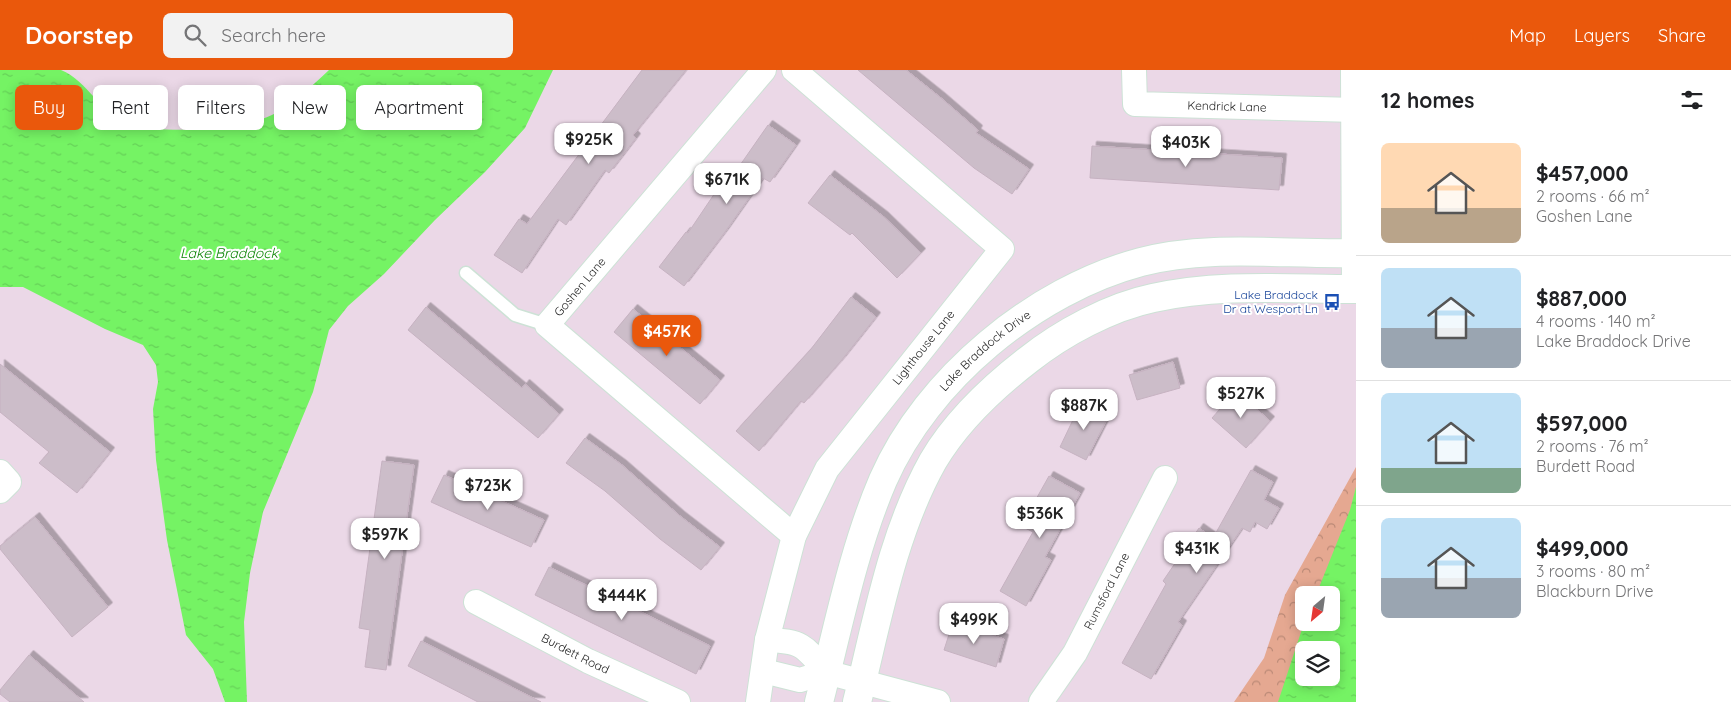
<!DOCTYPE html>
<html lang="en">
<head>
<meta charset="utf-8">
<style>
	body { margin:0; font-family:Quicksand,sans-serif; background:#f2f2f2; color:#202124; height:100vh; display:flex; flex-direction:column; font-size:19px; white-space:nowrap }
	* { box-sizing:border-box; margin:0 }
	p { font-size:16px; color:#757577 }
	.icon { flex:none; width:28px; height:28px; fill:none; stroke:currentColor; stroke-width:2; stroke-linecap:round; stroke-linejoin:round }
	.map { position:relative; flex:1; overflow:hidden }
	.side { display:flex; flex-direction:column; background:#fff; width:375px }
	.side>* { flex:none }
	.banner { position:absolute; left:15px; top:15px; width:475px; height:45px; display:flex; gap:10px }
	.needle { width:32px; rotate:209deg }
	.controls { position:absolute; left:1295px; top:516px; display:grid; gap:10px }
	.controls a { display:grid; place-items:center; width:45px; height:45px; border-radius:8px; background:#fff; box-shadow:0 2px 12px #0003; font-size:25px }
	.price { position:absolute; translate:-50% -42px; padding:0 11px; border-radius:10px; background:#fff; color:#222; font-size:16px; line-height:32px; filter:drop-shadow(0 1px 2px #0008) }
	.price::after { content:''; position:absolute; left:50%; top:30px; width:15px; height:11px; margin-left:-8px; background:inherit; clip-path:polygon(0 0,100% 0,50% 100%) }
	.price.selected { background:#ea580c; color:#fff }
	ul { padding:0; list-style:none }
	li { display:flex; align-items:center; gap:15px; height:125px; padding:0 25px }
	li+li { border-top:1px solid #e0e0e0 }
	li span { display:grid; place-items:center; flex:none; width:140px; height:100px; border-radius:8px; color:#555 }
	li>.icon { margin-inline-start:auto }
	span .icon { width:60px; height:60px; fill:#fffc; stroke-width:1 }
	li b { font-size:21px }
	h2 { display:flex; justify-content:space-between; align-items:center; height:60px; padding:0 25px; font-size:21px }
	.tag { padding:0 18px; border-radius:8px; background:#fff; box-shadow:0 2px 12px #0003; font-size:18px; line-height:45px }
	.tag.selected { background:#ea580c; color:#fff }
	header { display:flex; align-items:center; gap:30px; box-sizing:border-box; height:70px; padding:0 25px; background:#ea580c; color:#fff }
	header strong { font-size:24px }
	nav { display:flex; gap:28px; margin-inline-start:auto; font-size:18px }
	.search { width:350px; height:45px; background:#f2f2f2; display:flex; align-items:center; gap:12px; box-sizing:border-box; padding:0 18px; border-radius:8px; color:#757577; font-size:19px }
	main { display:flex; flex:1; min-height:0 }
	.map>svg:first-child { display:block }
	.forest { fill:url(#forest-crowns); fill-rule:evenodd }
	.water { fill:url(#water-ripples); fill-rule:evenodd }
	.building { fill:#ccbdc9; stroke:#c6b2c1; filter:url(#shadow) }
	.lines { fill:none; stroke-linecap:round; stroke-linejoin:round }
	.lane-casing { stroke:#cde2d6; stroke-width:15 }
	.street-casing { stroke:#cde2d6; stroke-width:26 }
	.secondary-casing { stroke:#cde2d6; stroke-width:30 }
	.lane { stroke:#fff; stroke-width:12 }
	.street { stroke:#fff; stroke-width:24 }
	.secondary { stroke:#fff; stroke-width:28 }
	.labels { text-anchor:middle; stroke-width:4; stroke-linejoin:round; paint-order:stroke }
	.street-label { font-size:12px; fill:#272727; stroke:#fff }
	.transit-label { font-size:12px; fill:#164399; stroke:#fff; text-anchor:end }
	.water-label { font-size:14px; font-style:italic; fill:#0e8608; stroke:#fff }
</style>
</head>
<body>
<header>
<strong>Doorstep</strong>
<div class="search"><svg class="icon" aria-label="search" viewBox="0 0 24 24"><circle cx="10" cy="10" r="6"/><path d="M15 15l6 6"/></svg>Search here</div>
<nav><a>Map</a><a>Layers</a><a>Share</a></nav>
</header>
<main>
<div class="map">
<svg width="1356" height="632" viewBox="0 0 1356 632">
	<defs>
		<pattern id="forest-crowns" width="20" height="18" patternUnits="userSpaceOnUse" patternTransform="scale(1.25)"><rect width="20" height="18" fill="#e5a891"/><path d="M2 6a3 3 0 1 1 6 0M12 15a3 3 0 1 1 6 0" fill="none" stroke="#ba8976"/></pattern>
		<pattern id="water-ripples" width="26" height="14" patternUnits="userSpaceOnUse" patternTransform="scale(1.25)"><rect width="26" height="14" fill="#75f364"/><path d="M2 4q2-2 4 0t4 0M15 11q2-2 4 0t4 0" fill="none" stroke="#65d057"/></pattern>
		<filter id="shadow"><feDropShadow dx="4.5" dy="-4.5" stdDeviation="0" flood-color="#0004"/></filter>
	</defs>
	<rect width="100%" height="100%" fill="#ebd8e7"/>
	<path class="forest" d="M1356,397v235h-122l30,-44 21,-63zM1304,525h27v27h-27zM1304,580h27v28h-27z"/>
	<g class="water">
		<path d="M0,0c12,0 52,0 61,0 27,11 40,45 69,54 33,11 115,6 146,-11 19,-11 37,-28 53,-43h224l-28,58 -40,44 -50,48 -51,54 -36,32 -19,24 -16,62 -50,120 -13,61 -6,49 3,80h-22l-12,-33 -27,-34 -19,-95 -11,-80 -3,-51 5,-27 -2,-17 -13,-20 -38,-16 -82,-42h-23z"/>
		<path d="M1356,417v215h-78l26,-79 27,-1v-27h-15l34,-85zM1304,580h27v28h-27z"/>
	</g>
	<g class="building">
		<path d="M642,0h44l-53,65 3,3 -27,35 -4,-3 -39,55 -8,-6 -36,54 -28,-18 25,-36 8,5z"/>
		<path d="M858,0h48l35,28 37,32 -2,3 53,36 -17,25 -38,-26z"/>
		<path d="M768,55l28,20 -26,37 -7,-4 -38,54 -41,54 -25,-19 27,-35 2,1 37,-55 4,3z"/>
		<path d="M1092,76l190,12 -3,32 -189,-12z"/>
		<path d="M830,105l54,42 37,36 -24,25 -45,-45 -2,2 -42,-32z"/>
		<path d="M851,227l25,20 -35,44 -37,42 -3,-2 -42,50 -23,-20 75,-82z"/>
		<path d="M426,237l96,81 3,-4 34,30 -21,24 -130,-108z"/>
		<path d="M633,239l87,71 -20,24 -86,-72z"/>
		<path d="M1173,292l7,26 -43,12 -8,-25z"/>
		<path d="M0,294l110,88 -33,41 -38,-30 10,-11 -49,-40z"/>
		<path d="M1236,321l34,30 -24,27 -34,-30z"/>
		<path d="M1082,331l27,14 -23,45 -26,-13z"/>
		<path d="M585,368l37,27 58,51 40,31 -19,23 -41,-31 -55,-48 -39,-28z"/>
		<path d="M382,391l32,4 -28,205 -21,-3 5,-37 -11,-2z"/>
		<path d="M1251,400l22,12 -9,18 15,8 -12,21 -12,-7 -5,10 -8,-4 -64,94 4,3 -31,54 -29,-16 44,-79 -3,-3 36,-53 14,10z"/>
		<path d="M444,405l100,45 -13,27 -100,-45z"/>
		<path d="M1049,406l31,17 -35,64 6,3 -25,46 -26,-15 33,-59 -12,-6z"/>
		<path d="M35,447l73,90 -36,30 -72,-88v-3z"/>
		<path d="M549,497l161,79 -14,28 -161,-79z"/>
		<path d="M953,552l51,17 -8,28 -52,-17z"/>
		<path d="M421,571l120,61h-63l-70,-36z"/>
		<path d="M29,585l55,47h-74l-10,-8v-4z"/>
	</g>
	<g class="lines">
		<g class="lane-casing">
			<path id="lane" d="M466,203l49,42 32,10"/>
		</g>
		<g class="street-casing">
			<g id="street">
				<path d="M764,0l-217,255 247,211"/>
				<path id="s1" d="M1134,0l1,34 221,6"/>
				<path d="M1353,0l1,219"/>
				<path d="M0,402l9,10 -9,9"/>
				<path id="s2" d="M476,532l112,59 90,41"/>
				<path d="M767,570c35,1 38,6 59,32"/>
				<path d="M763,601l37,9 26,-8 112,30"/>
				<path id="s3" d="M758,632l9,-62 27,-104 33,-67 175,-220 -208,-179"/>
				<path id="s4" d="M1041,632l34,-49 90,-175"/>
			</g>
		</g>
		<g class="secondary-casing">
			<g id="secondary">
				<path id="s5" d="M819,632c19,-74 34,-152 64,-222 44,-101 152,-190 258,-218 69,-18 145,-7 215,-9"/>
				<path d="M857,632c20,-80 35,-168 76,-241 23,-39 60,-74 95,-101 34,-27 82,-53 125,-62 66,-15 136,-9 203,-9"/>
			</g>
		</g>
		<use href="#lane" class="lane"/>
		<use href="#street" class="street"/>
		<use href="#secondary" class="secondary"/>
	</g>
	<defs>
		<g id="bus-bare" transform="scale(1.35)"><path d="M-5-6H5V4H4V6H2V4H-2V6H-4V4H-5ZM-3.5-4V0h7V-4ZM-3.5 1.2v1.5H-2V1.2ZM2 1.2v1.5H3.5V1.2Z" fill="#1a4fb4" stroke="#fff" stroke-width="2.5" paint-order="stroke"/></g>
	</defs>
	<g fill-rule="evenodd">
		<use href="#bus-bare" x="1332" y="232"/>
	</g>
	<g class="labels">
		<g class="street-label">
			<text dy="4" stroke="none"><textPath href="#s1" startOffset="126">Kendrick Lane</textPath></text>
			<text transform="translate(580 217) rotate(-50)" y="4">Goshen Lane</text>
			<text dy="4" stroke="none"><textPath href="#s3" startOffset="400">Lighthouse Lane</textPath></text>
			<text dy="4" stroke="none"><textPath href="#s5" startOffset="398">Lake Braddock Drive</textPath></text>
			<text dy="4" stroke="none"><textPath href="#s4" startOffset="129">Rumsford Lane</textPath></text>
			<text dy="4" stroke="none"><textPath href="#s2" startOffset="112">Burdett Road</textPath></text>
		</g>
		<g class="transit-label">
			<text x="1318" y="229">Lake Braddock<tspan x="1318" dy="14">Dr at Wesport Ln</tspan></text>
		</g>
		<g class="water-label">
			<text x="229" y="188">Lake Braddock</text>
		</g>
	</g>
</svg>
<div class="controls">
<a><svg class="needle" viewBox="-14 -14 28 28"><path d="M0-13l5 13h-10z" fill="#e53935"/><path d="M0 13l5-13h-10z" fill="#757577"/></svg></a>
<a><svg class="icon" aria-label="layers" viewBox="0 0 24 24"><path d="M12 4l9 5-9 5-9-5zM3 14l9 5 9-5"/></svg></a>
</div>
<b class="price" style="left:589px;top:95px">$925K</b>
<b class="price" style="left:1186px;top:98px">$403K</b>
<b class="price" style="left:727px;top:135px">$671K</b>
<b class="price selected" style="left:667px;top:287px">$457K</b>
<b class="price" style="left:1241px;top:349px">$527K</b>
<b class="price" style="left:1084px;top:361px">$887K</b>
<b class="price" style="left:488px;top:441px">$723K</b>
<b class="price" style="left:1040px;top:469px">$536K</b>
<b class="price" style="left:385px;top:490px">$597K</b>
<b class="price" style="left:1197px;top:504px">$431K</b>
<b class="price" style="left:622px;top:551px">$444K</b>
<b class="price" style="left:974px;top:575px">$499K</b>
<div class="banner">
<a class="tag selected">Buy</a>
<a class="tag">Rent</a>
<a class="tag">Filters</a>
<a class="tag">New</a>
<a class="tag">Apartment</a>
</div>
</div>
<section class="side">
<h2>12 homes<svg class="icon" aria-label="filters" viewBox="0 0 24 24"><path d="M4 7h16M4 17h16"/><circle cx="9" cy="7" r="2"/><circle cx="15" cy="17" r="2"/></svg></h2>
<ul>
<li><span style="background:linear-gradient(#ffd9b3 65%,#b9a48a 0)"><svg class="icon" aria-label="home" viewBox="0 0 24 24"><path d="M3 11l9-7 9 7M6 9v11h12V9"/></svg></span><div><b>$457,000</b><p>2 rooms · 66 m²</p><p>Goshen Lane</p></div></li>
<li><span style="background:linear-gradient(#bfe0f5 60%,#9aa5b1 0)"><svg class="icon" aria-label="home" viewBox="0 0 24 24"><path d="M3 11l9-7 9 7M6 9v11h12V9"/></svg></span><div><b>$887,000</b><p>4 rooms · 140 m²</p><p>Lake Braddock Drive</p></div></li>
<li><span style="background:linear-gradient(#bfe0f5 75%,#7fa58c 0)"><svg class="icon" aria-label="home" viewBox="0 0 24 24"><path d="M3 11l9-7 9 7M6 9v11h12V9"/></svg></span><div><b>$597,000</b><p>2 rooms · 76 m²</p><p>Burdett Road</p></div></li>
<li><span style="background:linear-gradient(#bfe0f5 60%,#9aa5b1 0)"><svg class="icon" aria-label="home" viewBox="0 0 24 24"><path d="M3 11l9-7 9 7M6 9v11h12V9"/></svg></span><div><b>$499,000</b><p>3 rooms · 80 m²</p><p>Blackburn Drive</p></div></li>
</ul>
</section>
</main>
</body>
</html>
